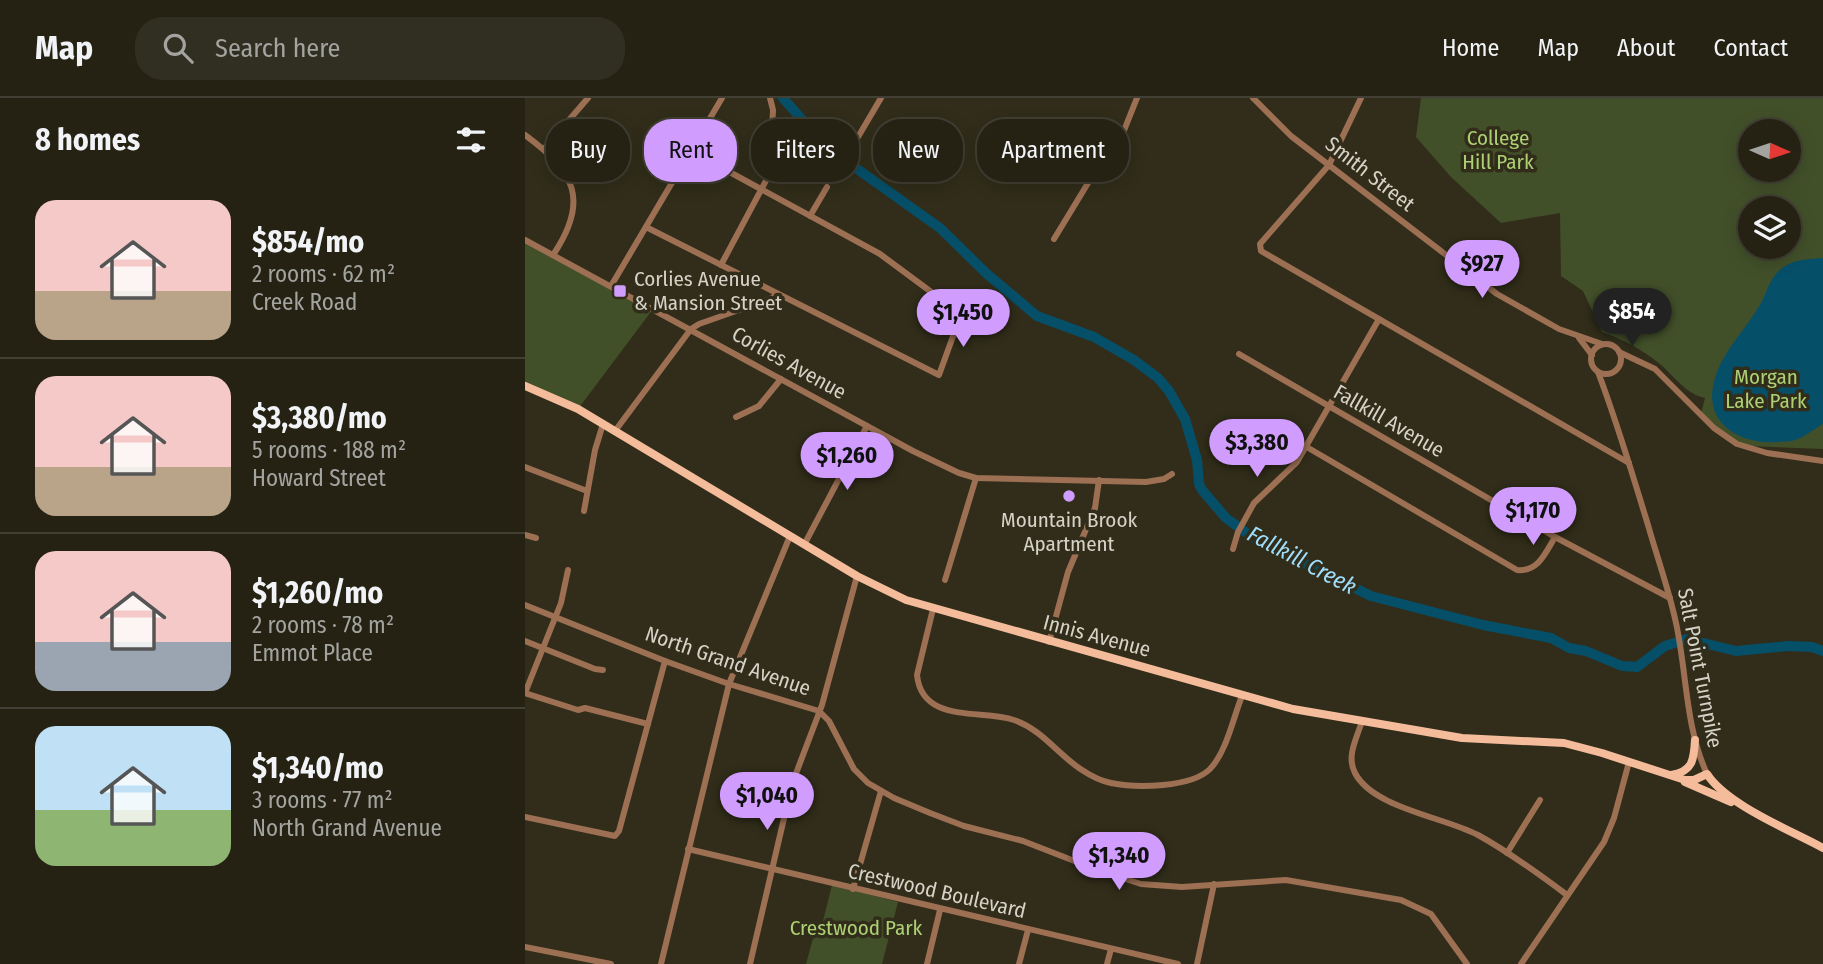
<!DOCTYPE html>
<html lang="en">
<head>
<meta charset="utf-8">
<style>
	body { margin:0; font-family:"Fira Sans Condensed",sans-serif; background:#312f22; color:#f1f3f6; height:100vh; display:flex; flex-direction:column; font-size:26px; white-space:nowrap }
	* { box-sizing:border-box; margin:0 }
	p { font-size:23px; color:#a3a4a0 }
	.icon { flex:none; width:38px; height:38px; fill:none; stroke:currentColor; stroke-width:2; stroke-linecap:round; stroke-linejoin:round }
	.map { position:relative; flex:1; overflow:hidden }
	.panel { display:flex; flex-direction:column; background:#252214; width:525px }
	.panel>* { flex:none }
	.guide { position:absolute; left:21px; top:21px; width:665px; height:63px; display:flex; gap:14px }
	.needle { width:46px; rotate:93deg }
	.tools { position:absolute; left:1213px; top:21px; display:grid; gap:14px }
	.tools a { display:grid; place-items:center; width:63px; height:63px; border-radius:50%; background:#252214; box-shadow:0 4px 18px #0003,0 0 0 2px #423f34; font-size:35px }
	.price { position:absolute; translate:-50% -60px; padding:0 16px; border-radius:24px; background:#d09dff; color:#111; font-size:23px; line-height:46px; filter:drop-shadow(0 2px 4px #0008) }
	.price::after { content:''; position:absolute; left:50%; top:42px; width:21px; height:16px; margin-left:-10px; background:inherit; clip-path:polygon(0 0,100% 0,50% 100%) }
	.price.active { background:#222; color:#fff }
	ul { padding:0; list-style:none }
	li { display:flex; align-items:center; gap:21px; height:175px; padding:0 35px }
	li+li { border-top:2px solid #423f34 }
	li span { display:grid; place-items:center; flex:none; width:196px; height:140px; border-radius:21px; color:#555 }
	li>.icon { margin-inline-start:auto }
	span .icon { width:84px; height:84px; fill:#fffc; stroke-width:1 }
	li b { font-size:30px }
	h2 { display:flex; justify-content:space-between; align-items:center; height:84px; padding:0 35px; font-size:30px }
	.chip { padding:0 24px; border-radius:28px; background:#252214; box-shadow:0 4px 18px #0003,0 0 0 2px #423f34; font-size:24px; line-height:63px }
	.chip.active { background:#d09dff; color:#111 }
	header { display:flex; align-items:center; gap:42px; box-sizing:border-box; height:98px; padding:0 35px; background:#252214; border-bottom:2px solid #423f34 }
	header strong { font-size:33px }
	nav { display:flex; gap:38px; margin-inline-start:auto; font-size:24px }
	.search { width:490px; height:63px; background:#312f22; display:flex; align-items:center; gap:18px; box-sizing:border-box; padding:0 24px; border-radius:28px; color:#a3a4a0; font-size:26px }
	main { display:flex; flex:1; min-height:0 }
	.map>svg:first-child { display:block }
	.green { fill:#42502a; fill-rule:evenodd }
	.water { fill:#064f69 }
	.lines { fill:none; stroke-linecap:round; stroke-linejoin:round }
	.river { stroke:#064f69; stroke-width:10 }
	.minor { stroke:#9d7054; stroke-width:6 }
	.major { stroke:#f5bc9b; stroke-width:8 }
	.poi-dot { fill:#d09dff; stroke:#312d1a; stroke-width:2.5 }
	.labels { text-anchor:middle; stroke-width:7; stroke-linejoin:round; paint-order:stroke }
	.park-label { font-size:21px; fill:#acd073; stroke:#312d1a }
	.street-label { font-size:21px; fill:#d5d3c7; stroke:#312d1a }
	.poi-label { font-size:21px; fill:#d5d3c7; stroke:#312d1a; text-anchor:start }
	.water-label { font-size:23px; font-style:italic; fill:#9fddfc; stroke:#312d1a }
</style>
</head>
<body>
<header>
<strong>Map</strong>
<div class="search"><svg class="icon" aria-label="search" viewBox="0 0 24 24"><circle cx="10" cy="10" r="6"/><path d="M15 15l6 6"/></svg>Search here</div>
<nav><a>Home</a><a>Map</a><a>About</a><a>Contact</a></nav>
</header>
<main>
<section class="panel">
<h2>8 homes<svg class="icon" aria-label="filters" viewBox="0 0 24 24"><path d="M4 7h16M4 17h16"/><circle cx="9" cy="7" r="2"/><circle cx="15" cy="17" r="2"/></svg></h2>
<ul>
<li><span style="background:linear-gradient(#f6c9c9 65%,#b9a48a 0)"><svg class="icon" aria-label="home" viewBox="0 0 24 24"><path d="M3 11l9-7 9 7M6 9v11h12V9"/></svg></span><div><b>$854/mo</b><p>2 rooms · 62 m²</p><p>Creek Road</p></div></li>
<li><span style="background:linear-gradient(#f6c9c9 65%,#b9a48a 0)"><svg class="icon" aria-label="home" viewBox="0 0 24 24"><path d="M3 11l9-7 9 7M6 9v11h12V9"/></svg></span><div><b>$3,380/mo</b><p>5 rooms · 188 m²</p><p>Howard Street</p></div></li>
<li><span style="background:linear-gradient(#f6c9c9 65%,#9aa5b1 0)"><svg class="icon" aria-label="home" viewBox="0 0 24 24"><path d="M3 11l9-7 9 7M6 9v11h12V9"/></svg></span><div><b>$1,260/mo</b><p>2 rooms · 78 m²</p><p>Emmot Place</p></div></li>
<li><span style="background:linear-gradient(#bfe0f5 60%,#8fb573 0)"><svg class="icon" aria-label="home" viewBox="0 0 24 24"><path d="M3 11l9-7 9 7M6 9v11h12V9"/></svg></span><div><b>$1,340/mo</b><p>3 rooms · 77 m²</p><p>North Grand Avenue</p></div></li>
</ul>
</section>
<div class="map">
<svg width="1298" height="866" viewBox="0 0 1298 866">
	<rect width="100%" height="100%" fill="#312d1a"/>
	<g class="green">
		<path d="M896,0h402v351l-73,-3 -23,-8 -26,-24 4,-16c-19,-4 -30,-21 -44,-33 -19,-16 -37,-25 -59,-33l-19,-41 -22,-15 -1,-63 -59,10 -50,-46 -35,-40zM1225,33h39v39h-39zM1225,110h39v39h-39z"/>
		<path d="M0,142l128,69 -75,100 -53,-23z"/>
		<path d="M307,787l66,17 -16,62h-76l9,-33 7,-6z"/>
	</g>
	<path class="water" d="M1298,160v166c-9,5 -18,13 -28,16 -4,2 -11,1 -16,2 -37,3 -76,-17 -65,-60 6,-27 30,-51 44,-74 10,-15 11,-34 29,-43 11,-6 23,-6 36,-7z"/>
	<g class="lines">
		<path class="river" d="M258,0l42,48 115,82 47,46 50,42 57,21 40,23 24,18 11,13 16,28 12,41 2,24 3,6 24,28 29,21 116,57 112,29 68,13 18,10 17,3 36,15 15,1 28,-21 22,-7 49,12 52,-5 24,1 11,4"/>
		<g class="minor">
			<path d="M728,0l38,38 206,158 62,35 43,15"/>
			<path d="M836,0l-32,67 -69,79 1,7 368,212"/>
			<path d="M0,37c50,37 65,65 28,120"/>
			<path d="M19,51l44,-51"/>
			<path d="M323,56l33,-56"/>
			<path d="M285,118l17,-29"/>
			<path d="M121,129l293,148 22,-61 -81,-60 -189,-103"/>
			<path d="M529,141l45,-74 22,-27 16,-40"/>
			<path d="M0,142l388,211 46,22 17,5 170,4 18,-3 8,-5"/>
			<path d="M196,167l49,-92 3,-63 -3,-12"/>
			<path d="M86,188l111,-188"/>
			<path d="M1054,240l13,17"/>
			<circle cx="1081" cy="261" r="15"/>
			<path d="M1094,254l36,17 59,59 23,16 30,9 56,8"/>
			<path d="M714,256l316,183 115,61"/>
			<path d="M1073,274c19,50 34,101 50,153 9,32 21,65 28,98 11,50 9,103 31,151"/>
			<path d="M211,319l23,-11 22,-27"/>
			<path d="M90,333l76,-102 8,-5 71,-25 8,-5"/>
			<path d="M780,348l212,124c21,2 28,-16 38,-33"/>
			<path d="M0,369l62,24"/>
			<path d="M59,413l11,-61 8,-26"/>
			<path d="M0,437l11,3"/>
			<path d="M279,447l63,-119"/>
			<path d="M708,451l5,-17 16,-29 43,-41 82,-143"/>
			<path d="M420,482l31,-102"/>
			<path d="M0,507l140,56 64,23 90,27 10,10 25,48 14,14 26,15 36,15 34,13 59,15 72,28 46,15 41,3 104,-7 115,20 30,14 36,50"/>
			<path d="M408,511l-16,66c5,49 64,34 97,45 29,10 44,35 68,50 9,6 19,11 29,13 25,5 80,5 99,-14 17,-18 23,-51 32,-73"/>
			<path d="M0,543l70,28 8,1"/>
			<path d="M524,544l19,-70 27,-64 4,-28"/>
			<path d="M0,595l36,-90 7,-33"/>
			<path d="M0,595l53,17 7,-2 63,16"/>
			<path d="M837,623c-5,17 -16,35 -7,52 18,35 89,44 123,62 31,17 61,39 89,60"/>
			<path d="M0,719l90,19 4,-5 46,-170"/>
			<path d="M163,751l490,115"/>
			<path d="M982,755l33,-53"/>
			<path d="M328,791l28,-98"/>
			<path d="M0,849l86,17"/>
			<path d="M136,866l68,-280 61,-148"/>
			<path d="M225,866l42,-180 30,-79 35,-129"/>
			<path d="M402,866l13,-54"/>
			<path d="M494,866l9,-34"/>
			<path d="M582,866l4,-15"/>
			<path d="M672,866l17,-80"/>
			<path d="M996,866l83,-122 10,-24 15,-56"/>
		</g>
		<g class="major">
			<path d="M0,288l53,23 279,167 49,24 387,109 169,29 102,5 38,10 83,27h9l13,-6c20,31 83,56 116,74"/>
			<path d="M1146,677c22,-3 23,-16 24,-35"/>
			<path d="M1160,684l46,20"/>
		</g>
	</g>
	<g class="poi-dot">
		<rect x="88" y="186" width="14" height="14" rx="3.5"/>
		<circle cx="544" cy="398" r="7"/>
	</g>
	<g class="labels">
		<g class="park-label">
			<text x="973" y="47">College<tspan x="973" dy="24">Hill Park</tspan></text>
			<text x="1241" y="286">Morgan<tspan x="1241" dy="24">Lake Park</tspan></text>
			<text x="331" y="837">Crestwood Park</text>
		</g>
		<g class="street-label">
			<text transform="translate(845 76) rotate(38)" y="7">Smith Street</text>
			<text transform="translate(264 265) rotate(29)" y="7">Corlies Avenue</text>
			<text transform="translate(864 323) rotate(30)" y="7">Fallkill Avenue</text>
			<text transform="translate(572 538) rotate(15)" y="7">Innis Avenue</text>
			<text transform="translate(203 563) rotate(19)" y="7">North Grand Avenue</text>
			<text transform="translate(1175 570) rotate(79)" y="7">Salt Point Turnpike</text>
			<text transform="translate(412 793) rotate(13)" y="7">Crestwood Boulevard</text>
		</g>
		<g class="poi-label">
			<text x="109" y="188">Corlies Avenue<tspan x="109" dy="24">&amp; Mansion Street</tspan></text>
			<text x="544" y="429" text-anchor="middle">Mountain Brook<tspan x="544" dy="24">Apartment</tspan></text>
		</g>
		<g class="water-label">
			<text transform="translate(777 462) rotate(28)" y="8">Fallkill Creek</text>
		</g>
	</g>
</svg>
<div class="tools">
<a><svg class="needle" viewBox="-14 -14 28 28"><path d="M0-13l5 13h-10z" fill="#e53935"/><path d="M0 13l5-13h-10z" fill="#a3a4a0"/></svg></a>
<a><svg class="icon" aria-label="layers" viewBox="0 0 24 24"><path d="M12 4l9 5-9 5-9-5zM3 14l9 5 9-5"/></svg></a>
</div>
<b class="price" style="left:957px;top:202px">$927</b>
<b class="price active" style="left:1107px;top:250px">$854</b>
<b class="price" style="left:438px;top:251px">$1,450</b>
<b class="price" style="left:732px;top:381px">$3,380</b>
<b class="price" style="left:322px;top:394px">$1,260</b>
<b class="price" style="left:1008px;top:449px">$1,170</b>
<b class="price" style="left:242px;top:734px">$1,040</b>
<b class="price" style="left:594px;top:794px">$1,340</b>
<div class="guide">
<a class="chip">Buy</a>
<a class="chip active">Rent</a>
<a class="chip">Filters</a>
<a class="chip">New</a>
<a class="chip">Apartment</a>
</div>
</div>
</main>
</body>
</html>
